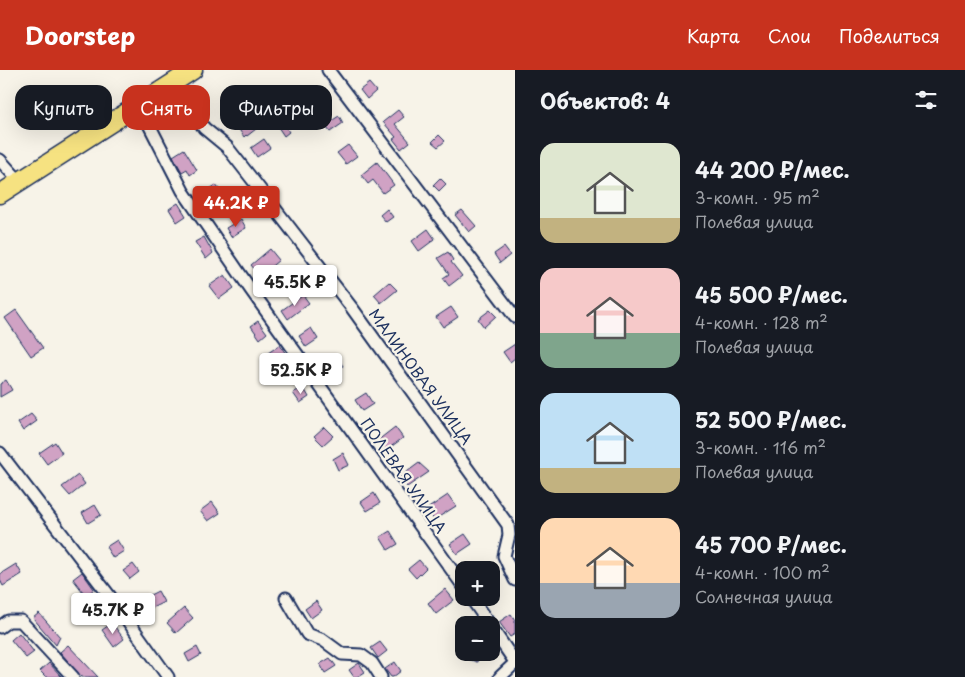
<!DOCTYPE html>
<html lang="ru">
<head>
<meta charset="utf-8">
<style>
	body { margin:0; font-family:"Playpen Sans",sans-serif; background:#242831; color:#f1f3f6; height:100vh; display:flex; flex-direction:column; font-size:19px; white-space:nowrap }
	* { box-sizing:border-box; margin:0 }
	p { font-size:16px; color:#9ea1a6 }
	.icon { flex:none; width:28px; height:28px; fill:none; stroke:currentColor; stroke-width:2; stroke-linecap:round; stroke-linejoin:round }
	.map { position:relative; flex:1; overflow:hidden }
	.details { display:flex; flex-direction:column; background:#171b24; width:450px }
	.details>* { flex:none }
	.banner { position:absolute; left:15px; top:15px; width:425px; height:45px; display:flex; gap:10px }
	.tools { position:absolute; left:455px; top:491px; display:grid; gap:10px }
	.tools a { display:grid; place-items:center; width:45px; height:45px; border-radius:10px; background:#171b24; box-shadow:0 5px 20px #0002; font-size:25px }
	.price { position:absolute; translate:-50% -42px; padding:0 11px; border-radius:5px; background:#fff; color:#222; font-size:16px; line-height:32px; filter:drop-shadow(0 1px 2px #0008) }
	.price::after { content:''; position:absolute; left:50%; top:30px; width:15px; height:11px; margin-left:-8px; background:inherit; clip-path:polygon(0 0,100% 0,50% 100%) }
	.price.current { background:#c8321e; color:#fff }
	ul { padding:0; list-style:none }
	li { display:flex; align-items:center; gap:15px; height:125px; padding:0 25px }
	li span { display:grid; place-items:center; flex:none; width:140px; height:100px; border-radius:15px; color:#555 }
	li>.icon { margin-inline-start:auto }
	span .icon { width:60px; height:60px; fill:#fffc; stroke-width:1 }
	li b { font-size:21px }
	h2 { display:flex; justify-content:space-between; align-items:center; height:60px; padding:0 25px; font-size:21px }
	.tag { padding:0 18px; border-radius:15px; background:#171b24; box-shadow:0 5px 20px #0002; font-size:18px; line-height:45px }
	.tag.current { background:#c8321e; color:#fff }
	header { display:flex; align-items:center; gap:30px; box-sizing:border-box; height:70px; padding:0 25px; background:#c8321e; color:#fff }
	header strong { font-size:24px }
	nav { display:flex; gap:28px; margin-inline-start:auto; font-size:18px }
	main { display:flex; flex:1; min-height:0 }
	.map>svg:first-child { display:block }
	.building { fill:#d0a2c4; stroke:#1b2f5e }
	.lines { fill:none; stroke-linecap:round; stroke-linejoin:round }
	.minor-casing { stroke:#1b2f5e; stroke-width:15 }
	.highway-casing { stroke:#1b2f5e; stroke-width:21 }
	.minor { stroke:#f7f3e8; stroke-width:11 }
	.highway { stroke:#f6e281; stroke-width:18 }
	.labels { text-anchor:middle; stroke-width:4.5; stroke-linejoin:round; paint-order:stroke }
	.street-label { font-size:15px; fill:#1b2f5e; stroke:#f7f3e8 }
</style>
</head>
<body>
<header>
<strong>Doorstep</strong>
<nav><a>Карта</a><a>Слои</a><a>Поделиться</a></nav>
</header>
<main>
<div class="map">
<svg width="515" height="607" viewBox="0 0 515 607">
	<rect width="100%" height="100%" fill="#f7f3e8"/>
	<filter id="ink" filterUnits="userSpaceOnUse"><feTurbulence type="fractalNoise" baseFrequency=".02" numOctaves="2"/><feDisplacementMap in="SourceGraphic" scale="10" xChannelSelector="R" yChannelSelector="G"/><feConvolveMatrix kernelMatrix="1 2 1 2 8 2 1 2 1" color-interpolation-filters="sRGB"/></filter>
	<g filter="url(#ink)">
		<g class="building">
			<path d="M369,13l7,8 -9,8 -7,-9z"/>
			<path d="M311,20l8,12 -6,5 -8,-13z"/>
			<path d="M231,40l6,9 -13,7 -5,-8z"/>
			<path d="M398,40l6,7 -9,7 15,18 -9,7 -8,-10 3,-2 -13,-15z"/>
			<path d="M339,46l4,7 -13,9 -5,-7z"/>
			<path d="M249,50l7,9 -9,7 -1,-1 -2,2 -6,-9z"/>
			<path d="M283,53l6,9 -5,4 -6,-9z"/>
			<path d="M439,65l6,6 -7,6 -6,-5z"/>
			<path d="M264,69l6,9 -13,9 -6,-9z"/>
			<path d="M348,75l9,11 -11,8 -9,-11z"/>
			<path d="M184,79l13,21 -7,5 -3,-6 -5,3 -9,-16z"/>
			<path d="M377,92l17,23 -11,8 -10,-13 -5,4 -7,-9z"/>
			<path d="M440,108l6,6 -7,7 -6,-6z"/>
			<path d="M216,115l6,9 -11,7 -6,-9z"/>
			<path d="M178,133l8,13 -9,6 -8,-13z"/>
			<path d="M387,139l6,8 -7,5 -6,-7z"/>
			<path d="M462,140l14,16 -7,6 -14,-17z"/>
			<path d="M241,149l5,9 -15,9 -5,-9z"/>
			<path d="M428,159l7,10 -16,12 -7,-10z"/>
			<path d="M204,167l9,16 -7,6 -11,-17z"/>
			<path d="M504,177l6,8 -10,8 -6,-9z"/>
			<path d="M270,179l9,11 -19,16 -9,-11z"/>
			<path d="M448,182l5,8 -2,2 11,14 -13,10 -6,-8 6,-4 -11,-16z"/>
			<path d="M225,205l9,13 -15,11 -10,-13z"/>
			<path d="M389,212l8,8 -16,13 -7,-8z"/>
			<path d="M303,225l6,8 -21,16 -6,-9z"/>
			<path d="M451,237l7,10 -15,10 -7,-10z"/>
			<path d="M16,240l27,38 -12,8 -26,-38z"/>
			<path d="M490,240l6,6 -12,11 -6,-8z"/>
			<path d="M258,251l9,12 -7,6 -9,-13z"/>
			<path d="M311,258l7,11 -12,8 -7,-11z"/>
			<path d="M515,274v14l-5,4 -7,-10z"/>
			<path d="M280,275l14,21 -12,8 -14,-21z"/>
			<path d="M337,287l6,9 -15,10 -6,-8z"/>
			<path d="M6,310l6,10 -12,7v-13z"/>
			<path d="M303,317l6,10 -9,6 -7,-10z"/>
			<path d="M366,323l7,11 -11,7 -7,-11z"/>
			<path d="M31,344l6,7 -14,10 -5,-8z"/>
			<path d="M324,357l9,9 -10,9 -9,-9z"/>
			<path d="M395,357l8,11 -18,13 -8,-10z"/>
			<path d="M55,372l7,11 -15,11 -8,-11z"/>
			<path d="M343,383l6,12 -11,5 -5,-11z"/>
			<path d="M419,393l10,9 -22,15 -7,-10z"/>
			<path d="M78,405l7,9 -15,12 -8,-9z"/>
			<path d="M374,423l6,10 -13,8 -6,-9z"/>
			<path d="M448,425l8,11 -22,14 -7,-11z"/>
			<path d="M212,432l8,11 -12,8 -8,-10z"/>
			<path d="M95,435l6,10 -13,8 -6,-10z"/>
			<path d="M390,461l8,13 -10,6 -8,-13z"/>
			<path d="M465,464l7,10 -15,10 -7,-10z"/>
			<path d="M117,470l7,11 -11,7 -7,-11z"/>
			<path d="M419,490l7,8 -10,10 -8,-9z"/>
			<path d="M16,494l6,10 -19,12 -3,-6v-6z"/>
			<path d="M133,494l6,8 -9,7 -7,-8z"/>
			<path d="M82,502l12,17 -8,7 -13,-17z"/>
			<path d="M491,502l8,8 -8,8z"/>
			<path d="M445,519l9,11 -18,14 -8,-11z"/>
			<path d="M158,521l6,11 -14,7 -6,-11z"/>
			<path d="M316,531l6,9 -11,8 -6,-9z"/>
			<path d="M184,538l9,10 -17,15 -9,-10z"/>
			<path d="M39,543l21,24 -4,8 -23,-27z"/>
			<path d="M511,544l4,6v14l-5,3 -11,-15z"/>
			<path d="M112,553l12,16 -10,8 -12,-17z"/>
			<path d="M19,563l15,19 -8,6 -15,-18z"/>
			<path d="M380,572l7,9 -9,7 -7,-10z"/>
			<path d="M68,575l30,32h-16l-2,-2 -20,-23z"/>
			<path d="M197,577l4,8 -12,7 -4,-8z"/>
			<path d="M465,582h15l-3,10 -13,-4z"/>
			<path d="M330,588l6,8 -11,7 -5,-9z"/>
			<path d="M395,592l6,9 -8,6h-2l-6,-8z"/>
			<path d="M49,593l13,14h-16l-6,-6z"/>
			<path d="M359,593l6,9 -8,5h-3l-5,-7z"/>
		</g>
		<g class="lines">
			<g class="minor-casing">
				<g id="minor">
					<path d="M328,0l187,247"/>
					<path d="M165,18l28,25 11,15 23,19 25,32 100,129 156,217 1,10 -5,21 11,24"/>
					<path d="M139,35l44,86 68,99 213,297"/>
					<path d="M0,90l19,21"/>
					<path d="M0,383l115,150 53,74"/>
					<path d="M286,528l21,36 16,6 19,14 19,1 11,8 9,14"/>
					<path d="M471,528l19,27"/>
					<path d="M0,557l8,-6h13l52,56"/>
					<path d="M491,557l24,35"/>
					<path d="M500,607l15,-14"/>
				</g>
			</g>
			<g class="highway-casing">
				<path id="highway" d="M0,124l193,-124"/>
			</g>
			<use href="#minor" class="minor"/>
			<use href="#highway" class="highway"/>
		</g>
	</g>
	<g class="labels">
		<g class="street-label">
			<text transform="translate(420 307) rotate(54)" y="5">МАЛИНОВАЯ УЛИЦА</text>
			<text transform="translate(403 406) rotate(55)" y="5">ПОЛЕВАЯ УЛИЦА</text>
		</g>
	</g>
</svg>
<div class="tools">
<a>+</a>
<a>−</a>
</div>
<b class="price current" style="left:236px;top:158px">44.2K ₽</b>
<b class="price" style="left:295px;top:237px">45.5K ₽</b>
<b class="price" style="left:301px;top:325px">52.5K ₽</b>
<b class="price" style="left:113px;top:565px">45.7K ₽</b>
<div class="banner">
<a class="tag">Купить</a>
<a class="tag current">Снять</a>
<a class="tag">Фильтры</a>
</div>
</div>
<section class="details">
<h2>Объектов: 4<svg class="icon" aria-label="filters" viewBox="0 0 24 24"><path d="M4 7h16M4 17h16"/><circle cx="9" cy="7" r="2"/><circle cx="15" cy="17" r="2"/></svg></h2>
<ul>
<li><span style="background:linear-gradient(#dfe7d0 75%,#c2b280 0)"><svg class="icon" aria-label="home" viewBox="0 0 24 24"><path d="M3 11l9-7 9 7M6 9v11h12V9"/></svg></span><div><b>44 200 ₽/мес.</b><p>3-комн. · 95 m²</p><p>Полевая улица</p></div></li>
<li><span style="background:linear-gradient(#f6c9c9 65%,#7fa58c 0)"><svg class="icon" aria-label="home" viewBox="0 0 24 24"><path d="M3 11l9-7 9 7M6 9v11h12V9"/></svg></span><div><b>45 500 ₽/мес.</b><p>4-комн. · 128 m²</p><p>Полевая улица</p></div></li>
<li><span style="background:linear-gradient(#bfe0f5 75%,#c2b280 0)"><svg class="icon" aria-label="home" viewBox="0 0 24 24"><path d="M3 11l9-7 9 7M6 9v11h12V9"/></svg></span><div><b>52 500 ₽/мес.</b><p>3-комн. · 116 m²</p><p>Полевая улица</p></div></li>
<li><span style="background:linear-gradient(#ffd9b3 65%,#9aa5b1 0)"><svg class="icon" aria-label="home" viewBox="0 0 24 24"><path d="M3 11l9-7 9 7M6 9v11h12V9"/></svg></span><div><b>45 700 ₽/мес.</b><p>4-комн. · 100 m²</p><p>Солнечная улица</p></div></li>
</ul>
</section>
</main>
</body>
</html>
